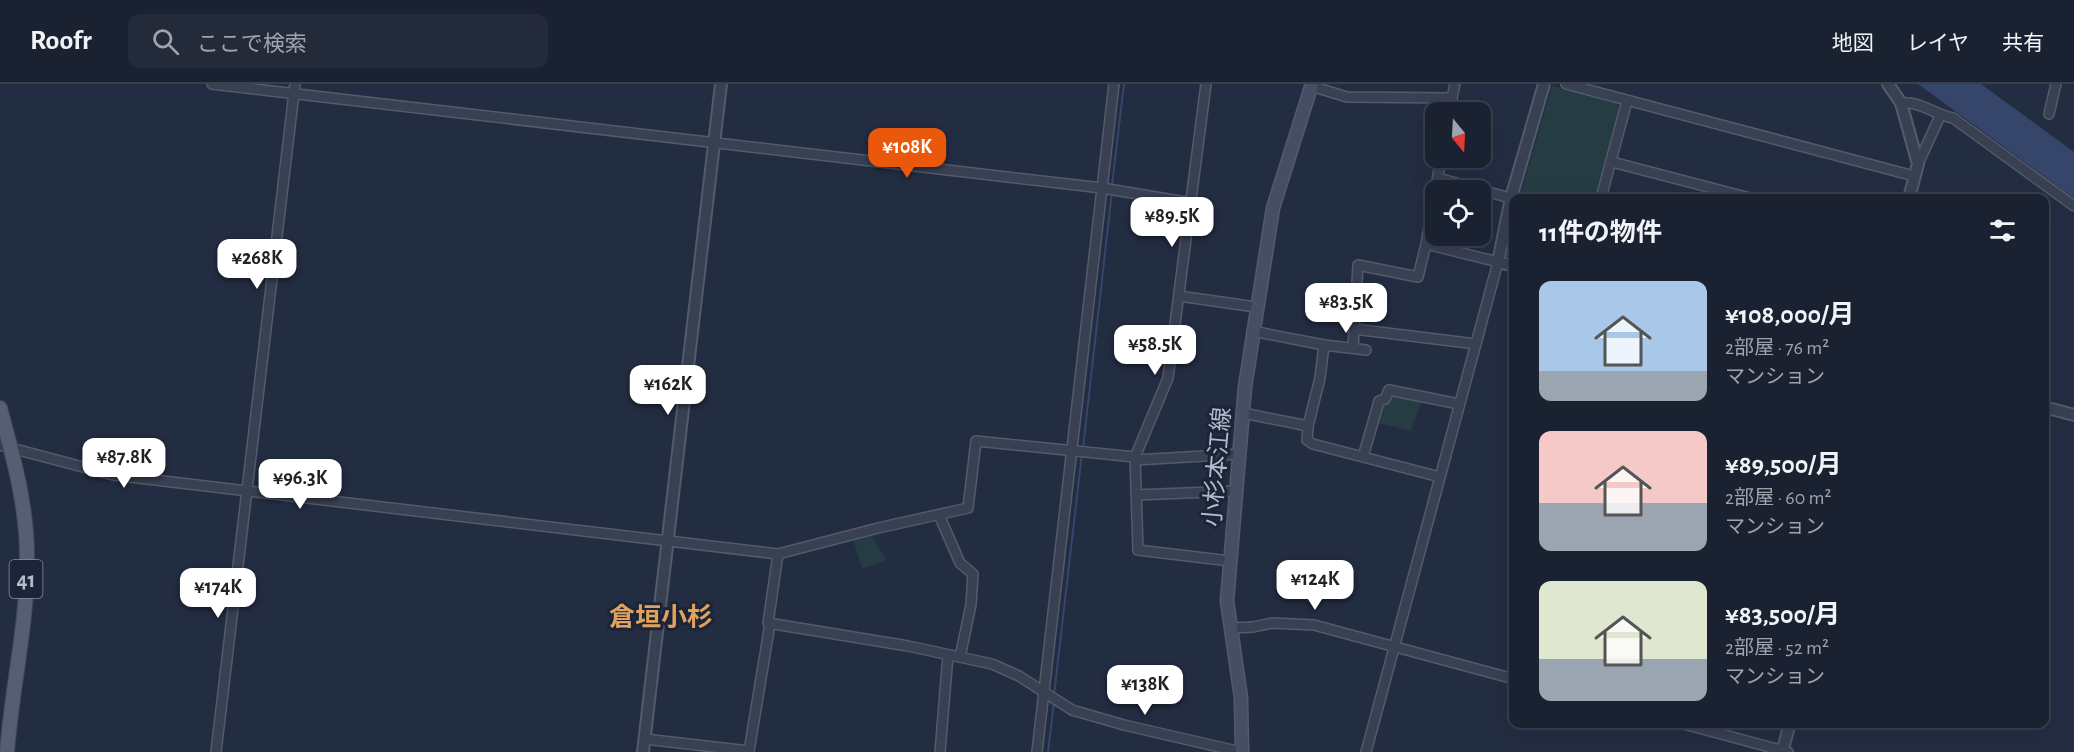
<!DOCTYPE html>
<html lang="ja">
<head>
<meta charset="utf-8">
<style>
	body { margin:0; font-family:"Alegreya Sans","Noto Sans JP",sans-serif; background:#232a3a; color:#f1f3f6; height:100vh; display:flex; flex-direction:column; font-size:22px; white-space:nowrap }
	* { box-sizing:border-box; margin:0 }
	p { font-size:20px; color:#9fa4ac }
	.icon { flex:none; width:33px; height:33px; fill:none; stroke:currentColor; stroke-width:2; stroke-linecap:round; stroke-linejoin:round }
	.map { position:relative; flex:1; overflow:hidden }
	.side { position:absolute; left:1509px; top:110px; width:540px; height:534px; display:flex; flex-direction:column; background:#1a2232; border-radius:12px; box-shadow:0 6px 24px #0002,0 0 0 2px #383f4d }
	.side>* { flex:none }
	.needle { width:39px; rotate:162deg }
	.fabs { position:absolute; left:1425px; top:18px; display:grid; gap:12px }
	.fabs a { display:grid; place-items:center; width:66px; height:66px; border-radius:12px; background:#1a2232; box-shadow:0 6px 24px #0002,0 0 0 2px #383f4d; font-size:30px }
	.price { position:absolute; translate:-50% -51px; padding:0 14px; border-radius:12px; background:#fff; color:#222; font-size:20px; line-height:39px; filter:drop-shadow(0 2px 3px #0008) }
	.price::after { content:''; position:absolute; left:50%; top:36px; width:18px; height:14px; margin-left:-9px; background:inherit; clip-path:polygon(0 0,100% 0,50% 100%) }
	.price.active { background:#ea580c; color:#fff }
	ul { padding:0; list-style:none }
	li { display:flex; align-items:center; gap:18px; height:150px; padding:0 30px }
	li span { display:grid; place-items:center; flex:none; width:168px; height:120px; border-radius:12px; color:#555 }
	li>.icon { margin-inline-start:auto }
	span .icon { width:72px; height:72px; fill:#fffc; stroke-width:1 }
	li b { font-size:26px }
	h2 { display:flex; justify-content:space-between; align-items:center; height:72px; padding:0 30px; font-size:26px }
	header { display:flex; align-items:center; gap:36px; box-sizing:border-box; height:84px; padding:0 30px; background:#1a2232; border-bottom:2px solid #383f4d }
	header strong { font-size:28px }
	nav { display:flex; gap:33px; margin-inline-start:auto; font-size:21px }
	.search { width:420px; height:54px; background:#232a3a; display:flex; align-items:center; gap:15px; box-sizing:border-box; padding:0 21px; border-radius:12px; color:#9fa4ac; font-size:22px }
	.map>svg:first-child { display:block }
	.green { fill:#253c43 }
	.water { fill:#35466a }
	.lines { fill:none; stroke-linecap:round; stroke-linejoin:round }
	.stream { stroke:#35466a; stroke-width:2 }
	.minor-casing { stroke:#525a6c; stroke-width:12 }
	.tertiary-casing { stroke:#525a6c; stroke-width:14 }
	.secondary-casing { stroke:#525a6c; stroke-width:15 }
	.primary-casing { stroke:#41485b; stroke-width:16 }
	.minor { stroke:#384052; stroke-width:9 }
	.tertiary { stroke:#384052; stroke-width:10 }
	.secondary { stroke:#454e65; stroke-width:12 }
	.primary { stroke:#555e72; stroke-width:14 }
	.labels { text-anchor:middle; stroke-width:6; stroke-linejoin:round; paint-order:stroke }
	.shield { fill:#1c2437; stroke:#868e9f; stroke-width:1.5 }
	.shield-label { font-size:22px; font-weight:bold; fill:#b4bbcc }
	.street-label { font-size:24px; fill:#b4bbcc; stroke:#1c2437 }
	.neighbourhood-label { font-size:26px; font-weight:bold; fill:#dfa35d; stroke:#1c2437 }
</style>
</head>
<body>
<header>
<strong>Roofr</strong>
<div class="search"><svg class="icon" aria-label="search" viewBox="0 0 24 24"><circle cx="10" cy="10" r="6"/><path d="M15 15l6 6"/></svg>ここで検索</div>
<nav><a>地図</a><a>レイヤ</a><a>共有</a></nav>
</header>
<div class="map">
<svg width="2074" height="668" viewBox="0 0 2074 668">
	<rect width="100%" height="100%" fill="#232d42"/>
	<g class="green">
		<path d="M1552,2l65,17 3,9 -24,86h-67l-8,-5z"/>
		<path d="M1390,309l32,7 -11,31 -33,-8 3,-20h7z"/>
		<path d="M870,449l16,27 -24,9 -9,-30z"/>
	</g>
	<path class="water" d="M1918,0h63l93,68v46z"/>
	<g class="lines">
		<g class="stream">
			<path d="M1112,101l12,-101"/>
			<path d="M1083,364l29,-257"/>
			<path d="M1054,611l28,-242"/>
			<path d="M1048,668l6,-51"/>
		</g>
		<g class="minor-casing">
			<g id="minor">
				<path d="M212,0l890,104 90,15"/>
				<path d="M1206,0l-38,294 -33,79 3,93 92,11"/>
				<path d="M1566,0l348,92"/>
				<path d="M1311,2l36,11 105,1"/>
				<path d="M1901,19c20,-2 34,12 52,15l121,88"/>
				<path d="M1449,28l6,-28"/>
				<path d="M2049,30l7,-30"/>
				<path d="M1612,78l138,36"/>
				<path d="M1918,80l22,-48"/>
				<path d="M1438,94l76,21"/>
				<path d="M1601,114l26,-97"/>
				<path d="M1179,212l77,11"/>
				<path d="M1354,245l122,15"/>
				<path d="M1252,247l72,14 -4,33 -12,48"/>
				<path d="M1324,261l42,5"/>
				<path d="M1353,264l5,-83 60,12 8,-33"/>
				<path d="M1243,329l65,13 -1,14 6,4 127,33"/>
				<path d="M0,361l113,30 665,79 100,-26 90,-20 8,-67 159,16"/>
				<path d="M1363,373l16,-56 6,-2 4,-9 70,14"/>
				<path d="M1135,376l104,-6"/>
				<path d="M1136,411l100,-4"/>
				<path d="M939,431l21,48 13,11 -2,31 -11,52"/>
				<path d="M778,470l-10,69 140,23 84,18 27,12 53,34 52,15 117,27"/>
				<path d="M1231,544l22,-1 19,-4 42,2 200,54"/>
				<path d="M1680,639l108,29"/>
				<path d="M645,655l104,12 21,-127"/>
				<path d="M216,668l79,-668"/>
				<path d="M940,668l8,-97"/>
				<path d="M1037,668l77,-668"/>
				<path d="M1366,668l132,-490 -72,-18 15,-86"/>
			</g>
		</g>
		<g class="tertiary-casing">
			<g id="tertiary">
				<path d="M1888,0l13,19 17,61 -9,34"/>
				<path d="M1514,182l-16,-4 13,-64 33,-114"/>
				<path d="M2044,323l30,8"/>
				<path d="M643,668l78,-668"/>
				<path d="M1782,668l8,-29"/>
			</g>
		</g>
		<g class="secondary-casing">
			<path id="secondary" d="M1242,668l-1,-54 -14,-97 18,-214 28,-179 39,-124"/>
		</g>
		<g class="primary-casing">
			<path id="primary" d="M0,324c13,48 27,98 27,148 1,66 -15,130 -20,196"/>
		</g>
		<use href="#minor" class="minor"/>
		<use href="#tertiary" class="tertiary"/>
		<use href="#secondary" class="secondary"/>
		<use href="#primary" class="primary"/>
	</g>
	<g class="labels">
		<rect class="shield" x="9.5" y="476" width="33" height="38" rx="4.5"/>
		<g class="shield-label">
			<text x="26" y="503">41</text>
		</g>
		<g class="street-label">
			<text transform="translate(1217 383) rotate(-85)" y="8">小杉本江線</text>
		</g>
		<g class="neighbourhood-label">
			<text x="661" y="542">倉垣小杉</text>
		</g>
	</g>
</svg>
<div class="fabs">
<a><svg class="needle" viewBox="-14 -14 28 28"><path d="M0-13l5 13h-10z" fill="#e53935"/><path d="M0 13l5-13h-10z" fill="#9fa4ac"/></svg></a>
<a><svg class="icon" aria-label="locate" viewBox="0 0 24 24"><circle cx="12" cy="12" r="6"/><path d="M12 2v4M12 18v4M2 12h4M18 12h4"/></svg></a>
</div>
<b class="price active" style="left:907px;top:95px">¥108K</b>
<b class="price" style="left:1172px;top:164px">¥89.5K</b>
<b class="price" style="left:257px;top:206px">¥268K</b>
<b class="price" style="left:1346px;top:250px">¥83.5K</b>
<b class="price" style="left:1155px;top:292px">¥58.5K</b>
<b class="price" style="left:668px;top:332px">¥162K</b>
<b class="price" style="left:124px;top:405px">¥87.8K</b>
<b class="price" style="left:300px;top:426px">¥96.3K</b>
<b class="price" style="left:1315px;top:527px">¥124K</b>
<b class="price" style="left:218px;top:535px">¥174K</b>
<b class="price" style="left:1145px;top:632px">¥138K</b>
<section class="side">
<h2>11件の物件<svg class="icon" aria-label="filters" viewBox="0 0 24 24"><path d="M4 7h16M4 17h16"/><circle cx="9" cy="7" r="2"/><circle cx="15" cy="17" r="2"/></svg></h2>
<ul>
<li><span style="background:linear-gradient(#a9c7e8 75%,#9aa5b1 0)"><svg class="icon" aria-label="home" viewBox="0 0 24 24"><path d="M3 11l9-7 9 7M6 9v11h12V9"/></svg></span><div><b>¥108,000/月</b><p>2部屋 · 76 m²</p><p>マンション</p></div></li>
<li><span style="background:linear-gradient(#f6c9c9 60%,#9aa5b1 0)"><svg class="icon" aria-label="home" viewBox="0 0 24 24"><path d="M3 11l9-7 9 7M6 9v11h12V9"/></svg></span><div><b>¥89,500/月</b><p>2部屋 · 60 m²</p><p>マンション</p></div></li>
<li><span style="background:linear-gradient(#dfe7d0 65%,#9aa5b1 0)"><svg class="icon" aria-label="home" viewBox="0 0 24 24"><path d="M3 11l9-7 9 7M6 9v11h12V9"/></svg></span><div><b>¥83,500/月</b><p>2部屋 · 52 m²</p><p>マンション</p></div></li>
</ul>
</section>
</div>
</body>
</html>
